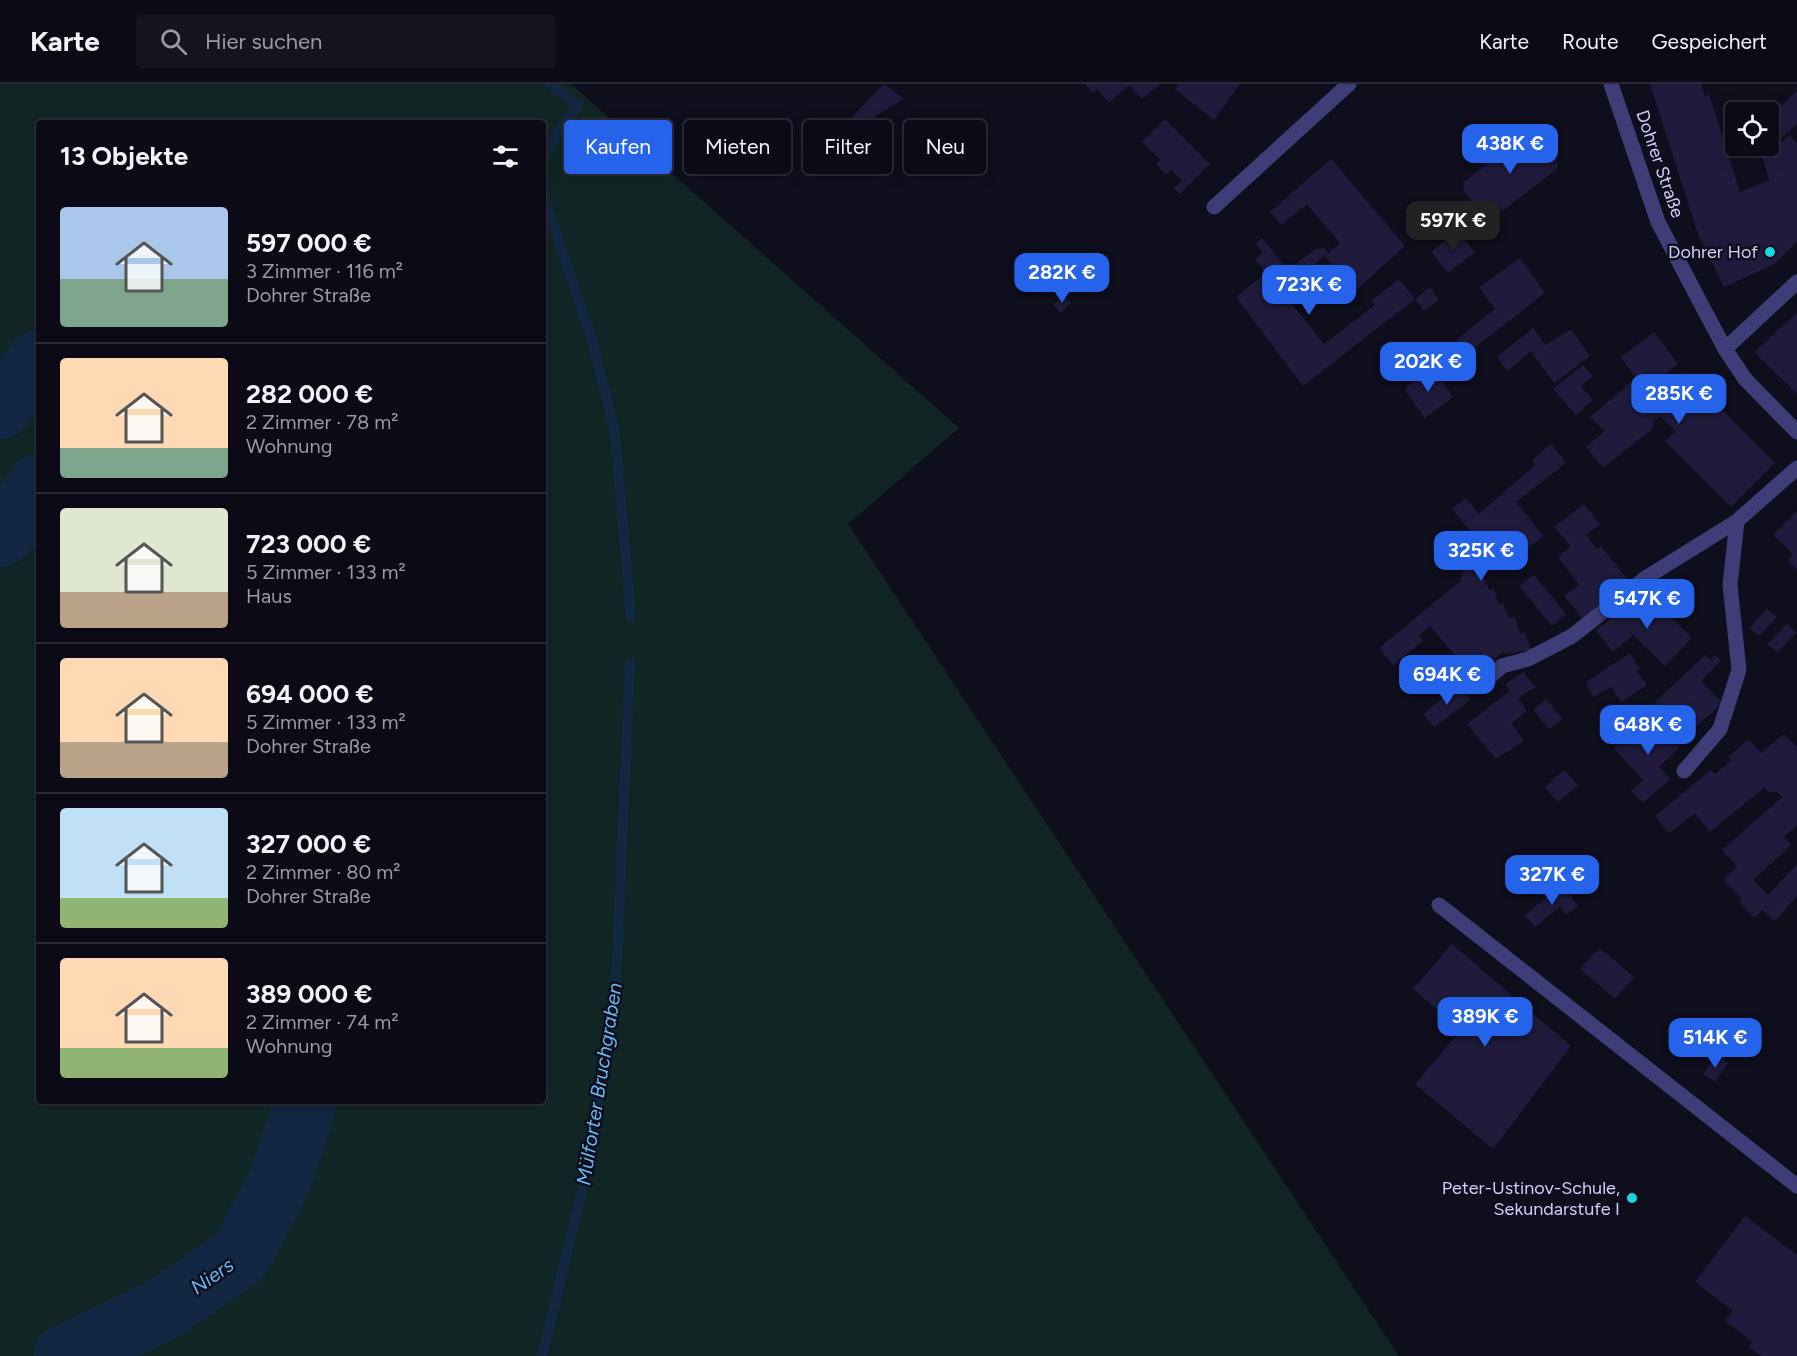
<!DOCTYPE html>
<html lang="de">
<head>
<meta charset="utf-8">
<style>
	body { margin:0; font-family:Figtree,sans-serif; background:#14131f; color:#f1f3f6; height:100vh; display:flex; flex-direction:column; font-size:22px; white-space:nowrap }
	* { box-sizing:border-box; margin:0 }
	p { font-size:20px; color:#9a9aa1 }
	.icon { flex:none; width:33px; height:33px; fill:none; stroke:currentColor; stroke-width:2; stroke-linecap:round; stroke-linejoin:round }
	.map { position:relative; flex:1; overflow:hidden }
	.sheet { position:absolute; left:36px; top:36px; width:510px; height:984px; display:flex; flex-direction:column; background:#0b0a16; border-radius:6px; box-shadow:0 3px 15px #0003,0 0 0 2px #2b2b35 }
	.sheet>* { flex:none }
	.guide { position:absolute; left:564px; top:36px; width:570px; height:54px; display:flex; gap:12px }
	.fabs { position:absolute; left:1725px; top:18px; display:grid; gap:12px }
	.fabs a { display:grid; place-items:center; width:54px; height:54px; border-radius:6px; background:#0b0a16; box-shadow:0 3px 15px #0003,0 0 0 2px #2b2b35; font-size:30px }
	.price { position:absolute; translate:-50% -51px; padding:0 14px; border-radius:12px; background:#2563eb; color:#fff; font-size:20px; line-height:39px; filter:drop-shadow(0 2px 3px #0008) }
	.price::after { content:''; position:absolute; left:50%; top:36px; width:18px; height:14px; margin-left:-9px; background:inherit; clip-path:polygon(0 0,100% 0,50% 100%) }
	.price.selected { background:#222; color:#fff }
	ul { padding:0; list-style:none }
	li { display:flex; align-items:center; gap:18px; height:150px; padding:0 24px }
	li+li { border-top:2px solid #2b2b35 }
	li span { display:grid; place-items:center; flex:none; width:168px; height:120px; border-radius:6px; color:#555 }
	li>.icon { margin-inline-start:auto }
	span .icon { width:72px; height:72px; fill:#fffc; stroke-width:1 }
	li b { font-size:26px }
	h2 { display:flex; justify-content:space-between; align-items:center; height:72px; padding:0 24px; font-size:26px }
	.pill { padding:0 21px; border-radius:6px; background:#0b0a16; box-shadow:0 3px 15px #0003,0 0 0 2px #2b2b35; font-size:21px; line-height:54px }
	.pill.selected { background:#2563eb; color:#fff }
	header { display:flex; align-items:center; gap:36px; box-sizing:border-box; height:84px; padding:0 30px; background:#0b0a16; border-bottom:2px solid #2b2b35 }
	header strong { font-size:28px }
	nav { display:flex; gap:33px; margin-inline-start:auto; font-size:21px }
	.search { width:420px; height:54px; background:#14131f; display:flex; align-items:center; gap:15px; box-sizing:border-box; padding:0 21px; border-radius:6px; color:#9a9aa1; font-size:22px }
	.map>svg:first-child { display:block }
	.green { fill:#112624; fill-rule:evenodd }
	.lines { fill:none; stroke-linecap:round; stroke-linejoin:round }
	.stream { stroke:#122842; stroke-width:10 }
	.river { stroke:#122842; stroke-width:63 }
	.building { fill:#201b3c }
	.service { stroke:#3d3e78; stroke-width:15 }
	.minor { stroke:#3d3e78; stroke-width:15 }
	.poi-dot { fill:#14d9e0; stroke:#0f0e1d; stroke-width:2 }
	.labels { text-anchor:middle; stroke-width:5; stroke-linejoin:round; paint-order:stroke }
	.street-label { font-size:18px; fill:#d0cefb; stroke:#0f0e1d }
	.poi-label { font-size:18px; fill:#d0cefb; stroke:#0f0e1d; text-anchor:end }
	.water-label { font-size:20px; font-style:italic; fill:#65b9f1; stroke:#0f0e1d }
</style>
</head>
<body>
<header>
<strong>Karte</strong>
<div class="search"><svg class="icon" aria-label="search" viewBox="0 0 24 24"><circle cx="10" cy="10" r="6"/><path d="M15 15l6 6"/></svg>Hier suchen</div>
<nav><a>Karte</a><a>Route</a><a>Gespeichert</a></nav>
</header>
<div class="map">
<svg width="1797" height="1272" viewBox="0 0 1797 1272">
	<rect width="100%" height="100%" fill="#0f0e1d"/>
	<path class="green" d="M0,0h571l388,344 -111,96 551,832h-1399zM39,39h504v978h-504z"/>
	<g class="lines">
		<g class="stream">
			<path d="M543,72l34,-50 -26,-22"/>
			<path d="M543,110l49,145 23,95 16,183"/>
			<path d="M542,1272l41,-169 32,-185 15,-339"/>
		</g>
		<g class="river">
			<path d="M0,324l39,-47"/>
			<path d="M0,452l7,-5 32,-46"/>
			<path d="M65,1272l97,-46 78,-54 39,-73 27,-82"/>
		</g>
	</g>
	<g class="building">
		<path d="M884,0l20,15 -47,28 -8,-7z"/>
		<path d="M1085,0h75l-18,15 -13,-14 -20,18 -12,-14 -4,4z"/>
		<path d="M1179,0h61l-26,36 -39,-31z"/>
		<path d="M1650,0h51l4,13 4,-3 31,98 29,-12 -7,-23 28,-22 7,8v99l-24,23 -49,22 -26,-53z"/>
		<path d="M1797,7v33l-41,36 -5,-14h17v-29z"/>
		<path d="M1165,35l45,45 -30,30 -6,-6 8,-7 -11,-11 -5,5 -10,-11 5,-4 -19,-18z"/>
		<path d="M1529,47l7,4 20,25 2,8 -67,52 -6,-4 -21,-25 -1,-8 26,-21 -4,-4 14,-10 3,4z"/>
		<path d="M1331,75l74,87 -50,45 -30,-35 15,-13 -33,-39 -26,21 -11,-13z"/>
		<path d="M1457,147l18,21 -27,21 -17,-21z"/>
		<path d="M1262,154l26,32 26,-20 10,-2 4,4 -44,42 40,50 51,-39 -4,-4 28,-22 16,20 -112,87 -67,-89 30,-24 -11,-14 8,-6 -8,-9z"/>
		<path d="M1520,174l25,35 -79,61 -10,-14 39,-31 -16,-22z"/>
		<path d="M1430,203l9,13 -15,11 -9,-12z"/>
		<path d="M1063,211l8,8 -10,10 -8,-8z"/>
		<path d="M1797,229v81l-43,-42z"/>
		<path d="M1533,244l12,17 26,-16 19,27 -36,27 -23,-32 -24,20 -10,-14z"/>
		<path d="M1654,248l24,32 -32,23 10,13 29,-28 90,91 -44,44 -66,-66 11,-10 -16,-15 -7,6 -1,7 -49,39 -17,-21 19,-16 -15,-14 46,-39 -15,-21z"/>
		<path d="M1583,281l10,11 -12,10 12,14 -17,15 -23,-26z"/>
		<path d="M1432,284l21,29 -28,21 -21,-29z"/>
		<path d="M1551,360l15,19 -50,39 27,34 -21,18 -18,-8 -12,9 7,8 -16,13 6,14 5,-1 4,15 5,-1 6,16 6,-2 5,17 5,-2 6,18 -26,4 -2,-2 -36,31 -16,-18 7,-6 -28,-33 -11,10 4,5 -30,24 -14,-17 81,-67 14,-46 -22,-26 14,-11 13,16 56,-49 -3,-5z"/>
		<path d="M1584,420l16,20 -14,11 11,14 4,-3 30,38 -48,35 -19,-23 15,-11 -21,-28 13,-11 -17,-19z"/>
		<path d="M1797,427v59l-10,-10 6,-6 -20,-19z"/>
		<path d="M1534,491l32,39 -14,12 -33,-40z"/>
		<path d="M1646,508l46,46 -27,28 -32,-31 -20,17 -17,-22 19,-14 4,3z"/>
		<path d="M1767,525l10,8 -18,19 -10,-8z"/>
		<path d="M1787,540l9,9 -19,20 -10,-9z"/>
		<path d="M1630,569l10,17 -3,1 10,14 -25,17 -11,-15 -18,10 -7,-15z"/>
		<path d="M1705,571l6,5 4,-5 6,6 -20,20 21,22 -44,40 -19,-20 8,-7 -12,-14z"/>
		<path d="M1523,588l13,15 -18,11 9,13 -16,12 13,18 -28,18 -29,-35 43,-33 -4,-7z"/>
		<path d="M1458,601l12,15 -36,27 -11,-13z"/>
		<path d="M1546,615l17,20 -14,10 -16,-19z"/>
		<path d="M1650,631l30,32 -21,20 11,12 -27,24 -12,-12 12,-11 -29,-32z"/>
		<path d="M1784,650l13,13v78l-13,12 7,8 -38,35 15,15 29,-31v32l-22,25 -13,-11 -7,8 -16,-16 3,-3 -19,-19 14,-14 -15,-16 60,-53 -5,-5h-8l-4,-5 -55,45 -15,-19 -26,20 -14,-17 56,-46 4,4 16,-13 -3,-4 21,-18 12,14z"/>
		<path d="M1564,686l14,15 -20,17 -13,-15z"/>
		<path d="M1562,801l16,21 -12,9 -6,-8 -25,20 -10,-12z"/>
		<path d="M1452,860l119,102 -78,103 -78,-65 46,-54 -48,-41z"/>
		<path d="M1600,864l34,29 -19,22 -35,-30z"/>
		<path d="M1716,971l12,8 -13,19 -12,-8z"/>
		<path d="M1745,1132l52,39v101h-36l-12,-9 3,-5 -27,-21 8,-10 -38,-29z"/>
	</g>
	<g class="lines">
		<g class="service">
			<path d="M1214,123l135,-123"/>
			<path d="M1725,265l72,-67"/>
			<path d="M1479,602l23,-20 26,-7 27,-14"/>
			<path d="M1439,821l358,281"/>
		</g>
		<g class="minor">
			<path d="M1611,0l47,138 42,80 25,47 20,30 52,53"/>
			<path d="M1555,561l17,-9 75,-59 90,-56 60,-53"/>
			<path d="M1684,687l36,-42 19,-59 -9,-85 7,-64"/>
		</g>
	</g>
	<g class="poi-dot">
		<circle cx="1770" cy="168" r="6"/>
		<circle cx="1632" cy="1114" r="6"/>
	</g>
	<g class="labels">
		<g class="street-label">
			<text transform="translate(1660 80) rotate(71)" y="6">Dohrer Straße</text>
		</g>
		<g class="poi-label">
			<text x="1758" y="174">Dohrer Hof</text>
			<text x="1620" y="1110">Peter-Ustinov-Schule,<tspan x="1620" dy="21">Sekundarstufe I</tspan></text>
		</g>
		<g class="water-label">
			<text transform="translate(599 1000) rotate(-81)" y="7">Mülforter Bruchgraben</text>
			<text transform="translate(212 1192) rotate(-35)" y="7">Niers</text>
		</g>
	</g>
</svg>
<div class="fabs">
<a><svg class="icon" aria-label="locate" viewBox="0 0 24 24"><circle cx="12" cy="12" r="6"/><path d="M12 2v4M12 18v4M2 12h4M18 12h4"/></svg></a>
</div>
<b class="price" style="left:1510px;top:91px">438K €</b>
<b class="price selected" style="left:1453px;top:168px">597K €</b>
<b class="price" style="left:1062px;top:220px">282K €</b>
<b class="price" style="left:1309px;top:232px">723K €</b>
<b class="price" style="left:1428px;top:309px">202K €</b>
<b class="price" style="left:1679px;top:341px">285K €</b>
<b class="price" style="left:1481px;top:498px">325K €</b>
<b class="price" style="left:1647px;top:546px">547K €</b>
<b class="price" style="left:1447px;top:622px">694K €</b>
<b class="price" style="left:1648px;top:672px">648K €</b>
<b class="price" style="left:1552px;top:822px">327K €</b>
<b class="price" style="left:1485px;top:964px">389K €</b>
<b class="price" style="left:1715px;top:985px">514K €</b>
<div class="guide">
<a class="pill selected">Kaufen</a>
<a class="pill">Mieten</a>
<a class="pill">Filter</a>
<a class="pill">Neu</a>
</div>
<section class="sheet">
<h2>13 Objekte<svg class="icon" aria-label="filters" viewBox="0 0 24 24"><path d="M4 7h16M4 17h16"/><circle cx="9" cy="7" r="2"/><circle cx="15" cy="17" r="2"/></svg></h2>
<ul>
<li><span style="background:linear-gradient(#a9c7e8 60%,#7fa58c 0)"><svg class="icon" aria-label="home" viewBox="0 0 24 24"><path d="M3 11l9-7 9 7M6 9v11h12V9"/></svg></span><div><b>597 000 €</b><p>3 Zimmer · 116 m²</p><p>Dohrer Straße</p></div></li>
<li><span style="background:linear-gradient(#ffd9b3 75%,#7fa58c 0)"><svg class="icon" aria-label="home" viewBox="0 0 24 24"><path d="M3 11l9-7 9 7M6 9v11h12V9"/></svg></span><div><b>282 000 €</b><p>2 Zimmer · 78 m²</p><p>Wohnung</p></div></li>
<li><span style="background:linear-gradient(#dfe7d0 70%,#b9a48a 0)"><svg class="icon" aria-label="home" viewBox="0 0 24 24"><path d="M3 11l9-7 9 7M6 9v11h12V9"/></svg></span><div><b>723 000 €</b><p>5 Zimmer · 133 m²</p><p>Haus</p></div></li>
<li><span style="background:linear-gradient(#ffd9b3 70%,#b9a48a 0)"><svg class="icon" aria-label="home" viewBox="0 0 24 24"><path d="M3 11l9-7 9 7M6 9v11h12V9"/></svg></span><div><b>694 000 €</b><p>5 Zimmer · 133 m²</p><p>Dohrer Straße</p></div></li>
<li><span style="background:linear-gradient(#bfe0f5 75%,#8fb573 0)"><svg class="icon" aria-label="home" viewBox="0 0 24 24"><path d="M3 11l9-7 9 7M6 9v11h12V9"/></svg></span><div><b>327 000 €</b><p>2 Zimmer · 80 m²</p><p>Dohrer Straße</p></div></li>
<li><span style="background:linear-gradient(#ffd9b3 75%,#8fb573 0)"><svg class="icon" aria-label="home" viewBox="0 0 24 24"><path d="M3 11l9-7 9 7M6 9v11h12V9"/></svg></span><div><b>389 000 €</b><p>2 Zimmer · 74 m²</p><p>Wohnung</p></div></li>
</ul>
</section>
</div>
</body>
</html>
